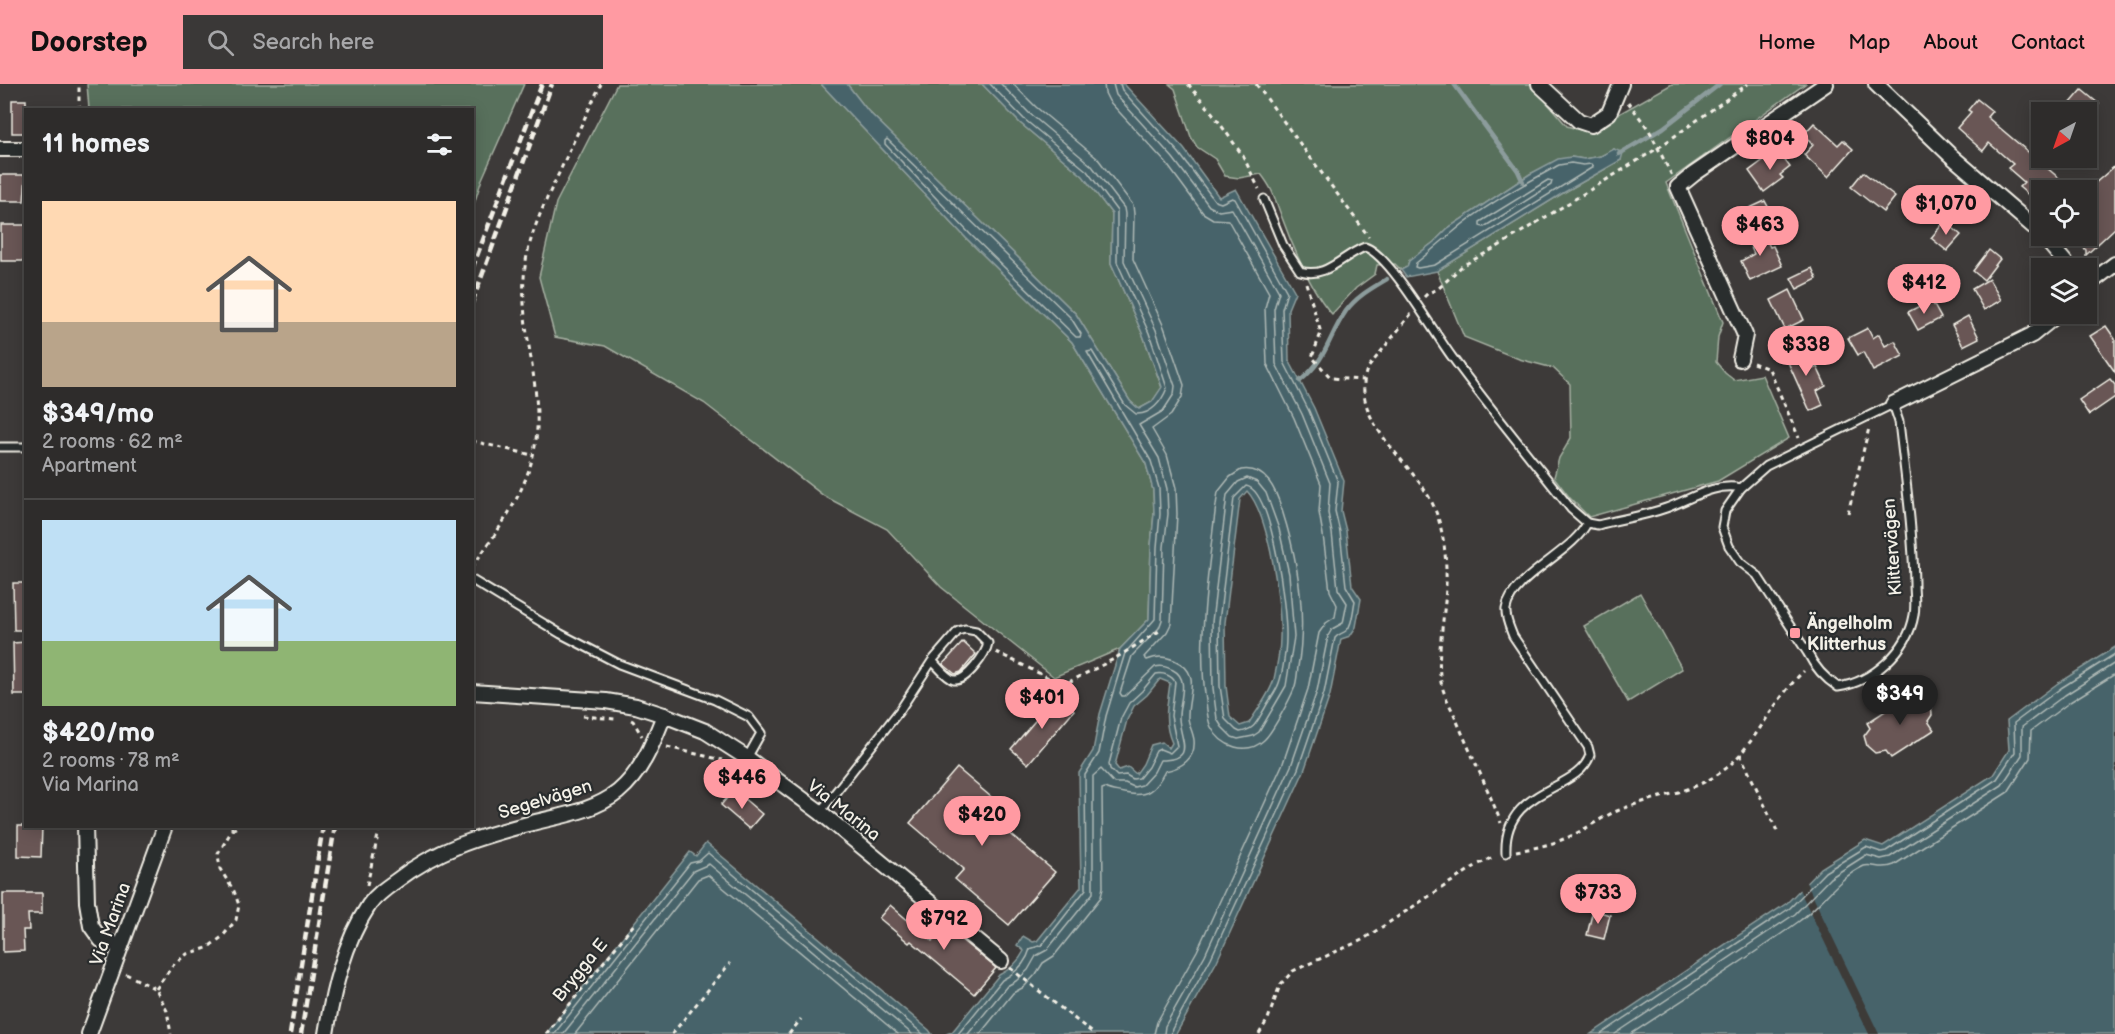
<!DOCTYPE html>
<html lang="en">
<head>
<meta charset="utf-8">
<style>
	body { margin:0; font-family:"Balsamiq Sans",sans-serif; background:#3a3837; color:#f1f3f6; height:100vh; display:flex; flex-direction:column; font-size:22px; white-space:nowrap }
	* { box-sizing:border-box; margin:0 }
	p { font-size:20px; color:#a7a7a9 }
	.icon { flex:none; width:33px; height:33px; fill:none; stroke:currentColor; stroke-width:2; stroke-linecap:round; stroke-linejoin:round }
	.map { position:relative; flex:1; overflow:hidden }
	.side { position:absolute; left:24px; top:24px; width:450px; height:720px; display:flex; flex-direction:column; background:#2e2c2b; border-radius:0px; box-shadow:0 3px 15px #0003,0 0 0 2px #494847 }
	.side>* { flex:none }
	.needle { width:39px; rotate:220deg }
	.buttons { position:absolute; left:2031px; top:18px; display:grid; gap:12px }
	.buttons a { display:grid; place-items:center; width:66px; height:66px; border-radius:0px; background:#2e2c2b; box-shadow:0 3px 15px #0003,0 0 0 2px #494847; font-size:30px }
	.price { position:absolute; translate:-50% -51px; padding:0 14px; border-radius:21px; background:#ff9aa2; color:#111; font-size:20px; line-height:39px; filter:drop-shadow(0 2px 3px #0008) }
	.price::after { content:''; position:absolute; left:50%; top:36px; width:18px; height:14px; margin-left:-9px; background:inherit; clip-path:polygon(0 0,100% 0,50% 100%) }
	.price.selected { background:#222; color:#fff }
	ul { padding:0; list-style:none }
	li { display:grid; align-content:center; gap:12px; height:318px; padding:0 18px }
	li+li { border-top:2px solid #494847 }
	li span { display:grid; place-items:center; height:186px; border-radius:0px; color:#555 }
	li>.icon { margin-inline-start:auto }
	span .icon { width:108px; height:108px; fill:#fffc; stroke-width:1 }
	li b { font-size:26px }
	h2 { display:flex; justify-content:space-between; align-items:center; height:72px; padding:0 18px; font-size:26px }
	header { display:flex; align-items:center; gap:36px; box-sizing:border-box; height:84px; padding:0 30px; background:#ff9aa2; color:#111 }
	header strong { font-size:28px }
	nav { display:flex; gap:33px; margin-inline-start:auto; font-size:21px }
	.search { width:420px; height:54px; background:#3a3837; display:flex; align-items:center; gap:15px; box-sizing:border-box; padding:0 21px; border-radius:0px; color:#a7a7a9; font-size:22px }
	.map>svg:first-child { display:block }
	.green { fill:#586f5c; stroke:#a6b0a2; stroke-width:1.5 }
	.water { fill:#47646a; stroke:#8c9c9c; stroke-width:1.5; fill-rule:evenodd }
	.pier { fill:#3d3a39 }
	.lines { fill:none; stroke-linecap:round; stroke-linejoin:round }
	.shore { stroke:#afb9b6; stroke-width:1.5 }
	.stream { stroke:#8c9c9c; stroke-width:4.5 }
	.building { fill:#695754; stroke:#f4f1e8; stroke-width:1.5 }
	.lane-casing { stroke:#f4f1e8; stroke-width:11 }
	.street-casing { stroke:#f4f1e8; stroke-width:18 }
	.path { stroke:#f4f1e8; stroke-width:3; stroke-dasharray:4.5 4.5; stroke-linecap:butt }
	.lane { stroke:#2a2d2e; stroke-width:7 }
	.street { stroke:#2a2d2e; stroke-width:14 }
	.rail { stroke:#f4f1e8; stroke-width:4.5; stroke-dasharray:9 4.5; stroke-linecap:butt }
	.poi-dot { fill:#ff9aa2; stroke:#2a2d2e; stroke-width:2 }
	.labels { text-anchor:middle; stroke-width:4.5; stroke-linejoin:round; paint-order:stroke }
	.street-label { font-size:18px; fill:#f4f1e8; stroke:#2a2d2e }
	.poi-label { font-size:18px; font-weight:bold; fill:#f4f1e8; stroke:#2a2d2e; text-anchor:start }
</style>
</head>
<body>
<header>
<strong>Doorstep</strong>
<div class="search"><svg class="icon" aria-label="search" viewBox="0 0 24 24"><circle cx="10" cy="10" r="6"/><path d="M15 15l6 6"/></svg>Search here</div>
<nav><a>Home</a><a>Map</a><a>About</a><a>Contact</a></nav>
</header>
<div class="map">
<svg width="2115" height="950" viewBox="0 0 2115 950">
	<rect width="100%" height="100%" fill="#3d3a39"/>
	<filter id="ink" filterUnits="userSpaceOnUse"><feTurbulence type="fractalNoise" baseFrequency=".0167" numOctaves="2"/><feDisplacementMap in="SourceGraphic" scale="12" xChannelSelector="R" yChannelSelector="G"/><feConvolveMatrix kernelMatrix="1 2 1 2 8 2 1 2 1" color-interpolation-filters="sRGB"/></filter>
	<g filter="url(#ink)">
		<g class="green">
			<path d="M87,0h437l-42,95 -9,28 -1,-97 -383,-1z"/>
			<path d="M617,0h204l145,154 106,104 74,122 7,26 1,23 -3,33 -2,73 -29,30 -66,28 -113,-90 -54,-58 -63,-33 -120,-93 -99,-57 -50,-9 -16,-60 17,-74z"/>
			<path d="M847,0h135l38,39 63,53 29,38 -1,49 32,72 19,53 -10,14 -13,7 -9,-8 -54,-87 -208,-203z"/>
			<path d="M1169,0h362l36,42 20,6 85,-48h133l-139,99 57,139 -5,15 -2,25 9,11 9,7 28,-5 27,63 -71,43 -129,36 -19,-19 -16,-21 5,-19 12,-20 -1,-54 -17,-16 -34,-9 -55,-22 -27,-66 126,-78 58,-33 -7,-11 -13,7 -17,3 -13,-2 -41,17 -82,54 -14,14 -25,19 -2,6 -6,3 -6,-6 -18,1 -2,9 -19,14 -24,26c-20,-21 -41,-71 -51,-99 -7,-18 -7,-24 -20,-41l-22,4 -14,-2 -10,-17 -18,-12 -6,-10 -16,-48z"/>
			<path d="M1640,509l42,76 -54,33 -44,-76z"/>
		</g>
		<g class="water">
			<path d="M821,0h26l21,27 208,203 54,87 9,8 13,-7 10,-15 -19,-52 -32,-72 1,-49 -29,-38 -63,-53 -38,-39h142l60,65 35,48 17,-8 59,103 -7,17 1,51 25,48 30,73 -3,30 5,20 6,55 9,13 -5,28 -6,9 -9,3 -11,56 -26,76 -87,190 -41,73h-230l6,-2 47,-57c11,-6 19,-12 25,-24l-7,-6 6,-9 10,6 4,-1 44,-54 -2,-114 14,-22 7,-37 20,-65 29,-30 2,-73 3,-33 -1,-23 -7,-26 -74,-122 -106,-104zM1247,407c22,23 35,114 33,147 0,13 -3,28 -6,41 -4,15 -17,31 -25,44l-9,3 -10,-9 -4,-31 -1,-63 15,-124zM1160,595l10,4c-3,22 -7,40 2,60l-3,5 -7,-6 -11,3 -8,19 -7,10 -8,-7 -9,3 -4,-5 12,-45 7,-14 13,-11z"/>
			<path d="M1614,65l9,4 -2,7 -58,33 -126,78 -31,6 -5,-7 6,-3 2,-6 25,-19 14,-14 82,-54 28,-15 13,-2 13,2 17,-3z"/>
			<path d="M2115,563v387h-524l196,-131 34,-35 44,-28 18,6 110,-71 16,-25 -2,-29 51,-38z"/>
			<path d="M706,759l223,187 3,4h-386l144,-182 6,4z"/>
		</g>
		<path class="pier" d="M1805,796l74,154h-10l-71,-147z"/>
		<g class="lines">
			<g class="shore">
				<path d="M1104,0l1,9 4,8 57,62 37,50 10,6 15,1 41,73 -4,15 2,56 27,54 27,66 -2,28 4,23 7,56 7,14 -2,12 -9,6 -7,10 -11,56 -25,74 -86,188 -40,71 -3,12"/>
				<path d="M1113,0l3,11 57,63 36,48 10,5 13,-2 47,83 -5,17 2,55 26,50 28,69 -2,30 4,20 6,56 9,14 -4,20 -11,6 -4,7 -11,55 -26,75 -86,189 -40,71 -1,8"/>
				<path d="M1120,0l2,6 57,63 36,48 6,2 11,-5 3,1 52,93 -5,17 2,53 25,49 29,71 -3,29 5,21 6,54 9,15c-2,8 -2,23 -8,29 -4,4 -8,3 -12,8l-11,55 -26,76 -87,189 -39,71 -1,5"/>
				<path d="M887,55l184,179 10,16 -1,3h-4l-106,-103 -85,-90v-3z"/>
				<path d="M1571,79l12,2 8,-1 2,3 -158,98 -17,3 -3,-1 1,-4c12,-9 23,-20 36,-30 31,-27 71,-48 107,-68z"/>
				<path d="M1548,96l4,1 -1,4 -67,42 -4,-1v-4z"/>
				<path d="M1241,386c25,-4 35,20 41,40 16,50 25,105 16,157 -1,7 -1,15 -4,22 -4,10 -22,44 -30,51 -17,16 -43,7 -53,-13 -4,-8 -4,-18 -5,-26 -7,-46 -2,-91 3,-137 3,-24 5,-48 9,-72l12,-15z"/>
				<path d="M1247,394l10,4 9,11 13,36 10,45 5,63 -8,49 -27,46 -6,4 -15,3 -6,-2 -10,-10 -5,-8 -4,-31 -1,-66 15,-127 11,-13z"/>
				<path d="M1246,402c27,4 41,126 40,152 0,11 -3,34 -7,45 -3,9 -10,17 -14,25 -8,13 -9,21 -25,24l-4,-2 -11,-11 -5,-33 -1,-64 15,-124z"/>
				<path d="M1156,590c7,-2 16,2 19,8l-4,34 6,30 -7,7 -10,-4 -4,2 -8,16 -9,11 -6,1 -7,-4 -9,1 -7,-7 -1,-5 12,-46 8,-15 13,-12z"/>
				<path d="M554,950l136,-171 9,-2 9,-8 215,181"/>
				<path d="M563,950l130,-163 16,-7 203,170"/>
				<path d="M575,950l123,-155 10,-4 190,159"/>
				<path d="M958,950l44,-54c14,-7 24,-16 28,-31l12,-4 44,-56 -1,-114 14,-22 7,-37 19,-63 30,-34 2,-72 3,-33 -1,-26 -8,-27 -64,-109 5,-1 33,54 11,9c15,1 26,-13 31,-26l-18,-55 -32,-71v-51l-30,-40 -63,-52 -34,-35"/>
				<path d="M968,950l39,-48 9,-5 12,-11 8,-14 11,-6 46,-57v-117l8,-7 13,14h11l9,4 8,-2 12,-13 6,-12c37,0 20,-19 19,-42 -1,-15 12,-39 -6,-48 -6,-3 -11,-5 -18,-3l-30,29h-3l-2,-3 12,-37 27,-28 3,-8 2,-73 4,-33 -1,-25 -8,-31 -20,-33 24,-14 11,-17 1,-8 -19,-56 -32,-69 1,-47 -1,-6 -32,-42 -63,-53 -28,-29"/>
				<path d="M980,950l33,-41 11,-6 12,-13 7,-11 11,-7 47,-59 2,-10 -1,-98 3,-1c7,4 12,3 19,5 22,5 31,-2 41,-22 16,-3 31,-12 29,-31 -1,-8 -5,-14 -6,-22 -1,-24 15,-45 -14,-58 -10,-4 -17,-4 -27,0l-3,-3 23,-25 4,-8 6,-110 -1,-26 -9,-33 -15,-26 19,-14 11,-18 2,-12 -20,-58 -31,-68 1,-45 -1,-9 -35,-46 -62,-52 -23,-23"/>
				<path d="M1601,950l189,-126 35,-36 41,-25 15,5 5,-1 111,-72 18,-27 -1,-29 47,-35 54,-34"/>
				<path d="M1615,950l180,-120 35,-36 36,-23 15,4 9,-2 112,-72 20,-30v-28l43,-32 50,-32"/>
				<path d="M1631,950c56,-37 113,-73 167,-112 24,-17 38,-43 66,-56 8,-3 17,5 30,-1l114,-73 22,-34 1,-27 39,-29 45,-28"/>
			</g>
			<g class="stream">
				<path d="M1454,0l64,87 5,11"/>
				<path d="M1619,70l44,-26 57,-44"/>
				<path d="M1300,297c28,-23 28,-44 46,-70 11,-15 26,-23 41,-32"/>
			</g>
		</g>
		<g class="building">
			<path d="M2082,6l17,14 -8,8h-28z"/>
			<path d="M1977,15l15,12 -5,6 86,73h-31v16l-23,-19 5,-5 -16,-14 5,-4 -24,-21 -6,8 -26,-23 14,-16 -3,-2z"/>
			<rect x="12" y="16" width="14" height="33"/>
			<path d="M1814,39l24,22 5,-5 10,9 -25,28 -24,-22 9,-10 -10,-10z"/>
			<path d="M1777,66l13,17 -10,8 3,3 -19,14 -15,-21z"/>
			<path d="M2115,82v62l-29,27v-5l-15,-14h15v-45z"/>
			<path d="M1863,88l32,25 -12,15 -32,-25z"/>
			<path d="M0,91h26l-2,26h-24z"/>
			<path d="M1765,117l7,13 -23,10 -6,-13z"/>
			<path d="M1945,137l16,14 -14,16 -16,-13z"/>
			<rect x="1" y="141" width="25" height="36"/>
			<path d="M1761,145l9,18 3,-1 9,20 -32,15 -9,-20 13,-7 -8,-18z"/>
			<path d="M1989,166l11,9 -16,21 -11,-9z"/>
			<path d="M1812,184l5,11 -20,10 -6,-11z"/>
			<path d="M1989,195l12,21 -17,10 -12,-21z"/>
			<path d="M1790,206l14,30 -19,9 -14,-29z"/>
			<path d="M1931,216l10,18 -23,12 -10,-18z"/>
			<path d="M1968,232l11,22 -16,8 -11,-21z"/>
			<path d="M2106,242l9,13v33l-25,-36z"/>
			<path d="M1868,244l5,10 6,-4 6,12 10,-5 8,15 -30,15 -10,-19 -5,3 -10,-17z"/>
			<path d="M1798,260l13,26 6,-3 9,19 -9,5 6,14 -13,6 -27,-60z"/>
			<path d="M2110,295l5,6v12l-26,18 -10,-15z"/>
			<path d="M13,499h13v47h-12z"/>
			<path d="M26,558v53h-12l-1,-52z"/>
			<path d="M963,558l13,12 -15,18 -6,2 -12,-10z"/>
			<path d="M1911,610l3,5 7,-1 10,6 1,11 -4,6 6,9 -43,28 -5,-7 -11,2 -8,-7 -3,-10 6,-8 -3,-5z"/>
			<path d="M1057,611l17,15 -46,54 -17,-15z"/>
			<path d="M957,684l53,45 -10,12 55,47 -46,53 -54,-46 9,-10 -54,-46z"/>
			<path d="M734,706l28,24 -13,15 -28,-24z"/>
			<path d="M18,742h24l-1,31 -23,-1z"/>
			<path d="M3,809h39v21h-14l1,16h-6l1,21 -21,1z"/>
			<path d="M890,821l42,36 12,-15 52,42 -22,26 -63,-53 -2,2 -30,-25z"/>
			<path d="M1593,826l17,5 -6,24 -17,-4z"/>
		</g>
		<g class="lines">
			<g class="lane-casing">
				<g id="lane">
					<path d="M1264,115l19,46 17,26c27,8 41,-15 65,-24 25,8 69,86 87,110 38,52 79,101 119,152l16,14 11,2c22,-6 46,-9 68,-17 23,-8 49,-26 75,-20"/>
					<path d="M1893,320l6,18c6,53 14,107 15,161 0,10 2,22 0,32 -6,36 -42,67 -76,72 -14,-9 -23,-19 -31,-35l-50,-77 -17,-13 -11,-16 -7,-19 3,-16 16,-23 25,-22z"/>
					<path d="M0,363h26"/>
					<path d="M472,496l89,54 58,30 96,36 34,17 12,16 -14,25"/>
					<path d="M820,728l80,-102 32,-49 26,-30 7,-2 11,2 12,12c-2,11 -22,39 -34,37 -8,-2 -16,-14 -22,-19"/>
					<path d="M1506,769c-3,-67 72,-60 84,-98l-2,-8 -75,-111c-3,-8 -8,-18 -7,-27 5,-32 69,-58 81,-86"/>
				</g>
			</g>
			<g class="street-casing">
				<g id="street">
					<path d="M1539,0l40,37 12,4 18,-12 12,-29"/>
					<path d="M1876,0l73,70 93,80"/>
					<path d="M0,65h26"/>
					<path d="M2043,152l27,32"/>
					<path d="M2086,202l29,-22"/>
					<path d="M1740,275l5,-24 -67,-148 16,-13 132,-90"/>
					<path d="M1893,320l139,-69 26,-21"/>
					<path d="M472,608l134,9 30,5 28,9 41,16 42,27 73,54 181,149"/>
					<path d="M85,742l2,76 4,24 10,14 20,6"/>
					<path d="M89,950l76,-208"/>
					<path d="M326,950c7,-44 18,-91 43,-129 7,-10 17,-17 27,-24 41,-32 83,-44 132,-57 30,-8 65,-12 90,-32 24,-20 35,-49 46,-77"/>
				</g>
			</g>
			<g class="path">
				<path d="M1188,0l23,27 32,45 16,33"/>
				<path d="M1256,0l113,153"/>
				<path d="M1628,18l21,28 23,46"/>
				<path d="M79,26v-26"/>
				<path d="M1306,199l15,50 -9,24 19,21 33,2"/>
				<path d="M1424,213l4,-4 10,-4 24,-23 35,-19 161,-99 90,-64"/>
				<path d="M1411,230l-44,55c-19,56 52,95 69,143 11,30 12,67 8,99 -2,21 -6,43 -4,64 1,14 8,27 14,39 15,37 33,72 47,109"/>
				<path d="M1753,279l16,6 30,69"/>
				<path d="M472,357l60,14"/>
				<path d="M1848,429l21,-85"/>
				<path d="M472,483c33,-46 68,-93 65,-153 -1,-45 -16,-90 -13,-136 2,-38 20,-74 36,-107 13,-29 27,-58 41,-87"/>
				<path d="M996,568l67,33 51,-26 47,-29"/>
				<path d="M583,632l32,3"/>
				<path d="M631,636l2,1 9,15"/>
				<path d="M667,663l55,13"/>
				<path d="M1740,670l39,81"/>
				<path d="M232,746l7,-4"/>
				<path d="M1516,767c20,-3 38,-7 57,-16 15,-7 29,-18 44,-24 40,-17 80,-16 114,-47 28,-27 44,-66 73,-93"/>
				<path d="M367,801l13,-59"/>
				<path d="M1010,884l84,66"/>
				<path d="M126,890l30,15 11,22 4,23"/>
				<path d="M156,905l17,-24 14,-11 20,-6 15,-11 14,-17 3,-15 -5,-14 -14,-22 -2,-15 14,-24v-4"/>
				<path d="M546,950l89,-111"/>
				<path d="M672,950l58,-71"/>
				<path d="M789,950l12,-15"/>
				<path d="M1259,950l9,-15 12,-34 13,-14 69,-31 115,-75 18,-9"/>
			</g>
			<use href="#lane" class="lane"/>
			<use href="#street" class="street"/>
			<g class="rail">
				<path d="M472,185l70,-185"/>
				<path d="M472,219l80,-219"/>
				<path d="M290,950l33,-208"/>
				<path d="M301,950l34,-208"/>
			</g>
		</g>
	</g>
	<rect class="poi-dot" x="1789" y="543" width="12" height="12" rx="3"/>
	<g class="labels">
		<g class="street-label">
			<text transform="translate(1892 463) rotate(-94)" y="6">Klittervägen</text>
			<text transform="translate(545 715) rotate(-17)" y="6">Segelvägen</text>
			<text transform="translate(844 726) rotate(38)" y="6">Via Marina</text>
			<text transform="translate(110 840) rotate(-70)" y="6">Via Marina</text>
			<text transform="translate(580 886) rotate(-51)" y="6">Brygga E</text>
		</g>
		<g class="poi-label">
			<text x="1807" y="545">Ängelholm<tspan x="1807" dy="21">Klitterhus</tspan></text>
		</g>
	</g>
</svg>
<div class="buttons">
<a><svg class="needle" viewBox="-14 -14 28 28"><path d="M0-13l5 13h-10z" fill="#e53935"/><path d="M0 13l5-13h-10z" fill="#a7a7a9"/></svg></a>
<a><svg class="icon" aria-label="locate" viewBox="0 0 24 24"><circle cx="12" cy="12" r="6"/><path d="M12 2v4M12 18v4M2 12h4M18 12h4"/></svg></a>
<a><svg class="icon" aria-label="layers" viewBox="0 0 24 24"><path d="M12 4l9 5-9 5-9-5zM3 14l9 5 9-5"/></svg></a>
</div>
<b class="price" style="left:1770px;top:87px">$804</b>
<b class="price" style="left:1946px;top:152px">$1,070</b>
<b class="price" style="left:1760px;top:173px">$463</b>
<b class="price" style="left:1924px;top:231px">$412</b>
<b class="price" style="left:1806px;top:293px">$338</b>
<b class="price selected" style="left:1900px;top:642px">$349</b>
<b class="price" style="left:1042px;top:646px">$401</b>
<b class="price" style="left:742px;top:726px">$446</b>
<b class="price" style="left:982px;top:763px">$420</b>
<b class="price" style="left:1598px;top:841px">$733</b>
<b class="price" style="left:944px;top:867px">$792</b>
<section class="side">
<h2>11 homes<svg class="icon" aria-label="filters" viewBox="0 0 24 24"><path d="M4 7h16M4 17h16"/><circle cx="9" cy="7" r="2"/><circle cx="15" cy="17" r="2"/></svg></h2>
<ul>
<li><span style="background:linear-gradient(#ffd9b3 65%,#b9a48a 0)"><svg class="icon" aria-label="home" viewBox="0 0 24 24"><path d="M3 11l9-7 9 7M6 9v11h12V9"/></svg></span><div><b>$349/mo</b><p>2 rooms · 62 m²</p><p>Apartment</p></div></li>
<li><span style="background:linear-gradient(#bfe0f5 65%,#8fb573 0)"><svg class="icon" aria-label="home" viewBox="0 0 24 24"><path d="M3 11l9-7 9 7M6 9v11h12V9"/></svg></span><div><b>$420/mo</b><p>2 rooms · 78 m²</p><p>Via Marina</p></div></li>
</ul>
</section>
</div>
</body>
</html>
